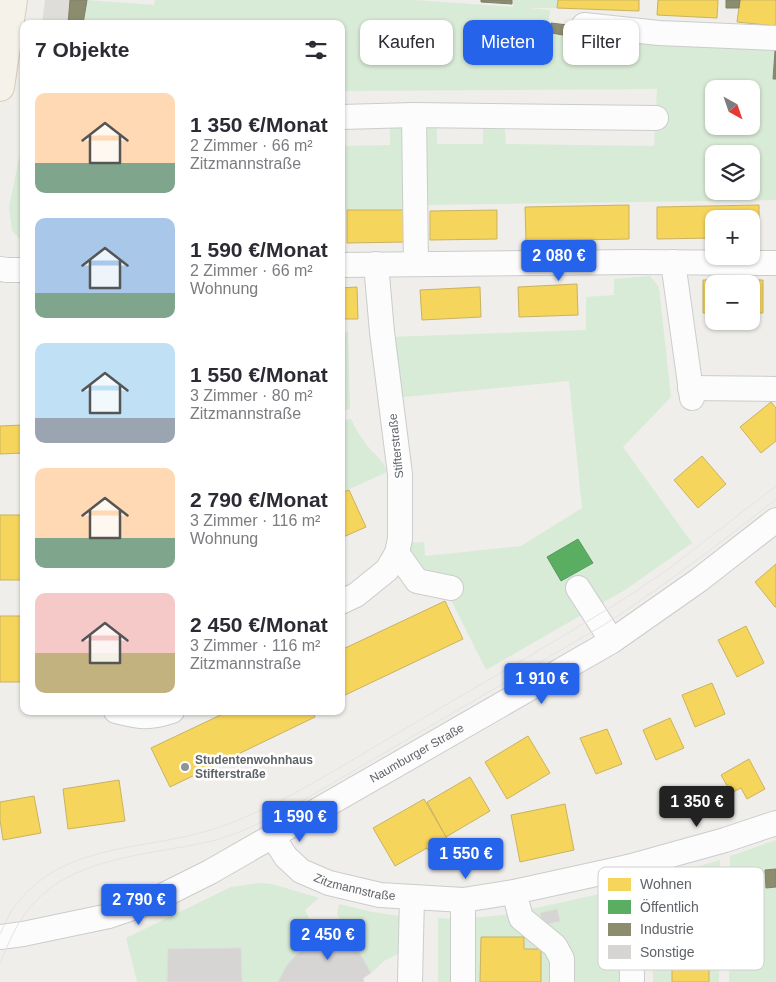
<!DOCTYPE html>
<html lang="de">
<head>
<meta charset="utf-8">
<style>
	body { margin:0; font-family:Helvetica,sans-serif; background:#f2f2f3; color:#2b2b33; height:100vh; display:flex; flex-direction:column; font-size:19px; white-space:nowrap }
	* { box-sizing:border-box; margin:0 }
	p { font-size:16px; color:#7c7c81 }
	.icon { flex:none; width:28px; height:28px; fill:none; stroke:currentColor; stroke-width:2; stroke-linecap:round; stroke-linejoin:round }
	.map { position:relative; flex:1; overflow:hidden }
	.sheet { position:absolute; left:20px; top:20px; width:325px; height:695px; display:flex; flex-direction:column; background:#fff; border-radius:10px; box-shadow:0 1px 4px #0004 }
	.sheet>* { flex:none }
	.banner { position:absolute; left:360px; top:20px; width:340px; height:45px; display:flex; gap:10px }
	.needle { width:32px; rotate:140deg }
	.fabs { position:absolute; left:705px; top:80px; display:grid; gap:10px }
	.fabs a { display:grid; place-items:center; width:55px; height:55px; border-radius:10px; background:#fff; box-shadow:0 1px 4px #0004; font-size:25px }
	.price { position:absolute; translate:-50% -42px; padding:0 11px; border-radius:5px; background:#2563eb; color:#fff; font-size:16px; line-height:32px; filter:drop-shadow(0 1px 2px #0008) }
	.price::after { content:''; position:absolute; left:50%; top:30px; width:15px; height:11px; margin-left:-8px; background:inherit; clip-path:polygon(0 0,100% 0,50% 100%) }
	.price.selected { background:#222; color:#fff }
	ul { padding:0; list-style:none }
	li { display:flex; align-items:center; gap:15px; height:125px; padding:0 15px }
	li span { display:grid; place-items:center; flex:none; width:140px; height:100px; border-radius:10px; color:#555 }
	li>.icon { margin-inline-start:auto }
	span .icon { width:60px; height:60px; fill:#fffc; stroke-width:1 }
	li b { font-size:21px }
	h2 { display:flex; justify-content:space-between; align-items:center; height:60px; padding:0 15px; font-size:21px }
	.chip { padding:0 18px; border-radius:10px; background:#fff; box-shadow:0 1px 4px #0004; font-size:18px; line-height:45px }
	.chip.selected { background:#2563eb; color:#fff }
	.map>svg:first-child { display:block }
	.industrial { fill:#dfddda }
	.green { fill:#d8ebd6; fill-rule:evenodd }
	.homes { fill:#f6d55c; stroke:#c9b360 }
	.public { fill:#5aae61; stroke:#5c9863 }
	.industry { fill:#8c8c6e; stroke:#7e806c }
	.building { fill:#d6d5d3; stroke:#deddd9 }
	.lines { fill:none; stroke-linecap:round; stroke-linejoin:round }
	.minor-casing { stroke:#cbcccc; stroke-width:26 }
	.major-casing { stroke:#d7ceb8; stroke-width:30 }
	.minor { stroke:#fdfcfc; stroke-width:24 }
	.major { stroke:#f4f2e9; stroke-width:28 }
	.tram { stroke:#e4e4e4; stroke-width:1 }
	.poi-dot { fill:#919496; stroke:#fff; stroke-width:2 }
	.labels { text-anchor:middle; stroke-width:5; stroke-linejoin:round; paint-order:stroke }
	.street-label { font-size:12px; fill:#5f6368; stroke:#fff }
	.poi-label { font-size:12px; font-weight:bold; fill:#5f6368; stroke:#fff; text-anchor:start }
	.key { fill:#fff; stroke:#cfd0d2; stroke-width:1 }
	.key-label { font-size:14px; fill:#5f6368 }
</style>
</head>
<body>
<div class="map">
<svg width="776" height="982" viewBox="0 0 776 982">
	<rect width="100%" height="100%" fill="#efeeea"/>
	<path class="industrial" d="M45,0h25l-2,24h-26z"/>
	<g class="green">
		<path d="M87,0l67,5 1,-5h260l98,7v-7h45l-1,8h-28l21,2 -3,24 228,17 -2,27 3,1v121l-354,5 3,-78 12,1v16h46v-17l22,1 1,16 148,2 3,-57 -316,2v-67h-258zM714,89h37v37h-37zM714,154h37v37h-37z"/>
		<path d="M401,127l4,6 1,77h-65v-64l49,-1v-17z"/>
		<path d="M24,134v109l-12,-12 -3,-24z"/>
		<path d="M650,276l9,11 12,110 -48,50 69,96 -67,47 -139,80 -38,-76 -28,-20 -14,-24 3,-7 15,-1 1,14 96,-10 61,-38 -13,-127 -175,17 -7,-61 199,-7v-33l28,-2v-16z"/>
		<path d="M348,332l2,77 -9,2v-78z"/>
		<path d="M351,419c4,9 9,17 15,25 7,10 18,16 21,28l-46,21v-72z"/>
		<path d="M776,840v29l-10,19 10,-1v95h-47l1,-126z"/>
		<path d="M720,860l-1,122h-10v-99l-37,1v98h-19v-91c2,-8 5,-12 12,-15z"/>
		<path d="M259,883l13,1 47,14 -14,12 14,28c-21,15 -29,21 -41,44h-36l-1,-34 -73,1 -1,33h-30l-11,-44 105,-51z"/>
		<path d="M609,892c4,4 8,7 10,13 6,17 2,58 2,77h-152v-64l35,-3z"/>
		<path d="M339,904l33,8 27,4 -1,38 -14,7 -13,12 -34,-59z"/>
		<path d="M438,918l19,1 1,63h-20z"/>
	</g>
	<g class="homes">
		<path d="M558,0h81v11l-82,-3z"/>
		<path d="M658,0h60l-1,18 -60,-3z"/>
		<path d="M740,0h36v26l-39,-4z"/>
		<path d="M629,205v34l-103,2 -1,-34z"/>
		<path d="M759,205v33h-8v-19h-37v19l-57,1v-32z"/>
		<path d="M347,210h59v32l-59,1z"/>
		<path d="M497,210v29l-67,1v-29z"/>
		<path d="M703,280h60v33h-12v-29h-37v29h-11z"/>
		<path d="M577,284l1,31 -59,2 -1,-30z"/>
		<path d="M357,287l1,32h-17v-31z"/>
		<path d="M480,287l1,30 -59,3 -2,-30z"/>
		<path d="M771,402l5,6v33l-15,12 -21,-26z"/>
		<path d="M24,425v28l-24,1v-28z"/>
		<path d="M702,456l24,28 -28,24 -24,-28z"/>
		<path d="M349,490l17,37 -25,11v-45z"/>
		<rect x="0" y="515" width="24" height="65"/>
		<path d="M776,564v43h-1l-20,-25z"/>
		<path d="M445,601l18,38 -122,58v-47z"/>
		<rect x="0" y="616" width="24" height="66"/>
		<path d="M746,626l18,37 -27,14 -19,-37z"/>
		<path d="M712,683l13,31 -30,13 -13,-32z"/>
		<path d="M229,711h83l3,6 -145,70 -19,-39z"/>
		<path d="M670,718l14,30 -28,12 -13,-30z"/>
		<path d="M607,729l15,35 -26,10 -16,-36z"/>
		<path d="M528,736l22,37 -43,26 -22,-37z"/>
		<path d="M749,759l16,30 -18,10 -6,-11 -10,5 -10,-18z"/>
		<path d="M470,777l20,34 -44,26 -19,-35z"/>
		<path d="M119,780l6,41 -57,8 -5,-40z"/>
		<path d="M34,796l7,37 -38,7 -3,-20v-18z"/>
		<path d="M424,799l25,43 -19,11 -3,-5 -32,18 -22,-38z"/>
		<path d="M565,804l9,46 -54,12 -9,-47z"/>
		<rect x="672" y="883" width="37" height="99"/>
		<path d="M481,937h43v12h17v33h-61z"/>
	</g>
	<path class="public" d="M578,539l15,24 -32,18 -14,-24z"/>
	<g class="industry">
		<path d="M70,0h17l-4,24h-15z"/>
		<path d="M481,0h31v4l-31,-2z"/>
		<path d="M726,0h14l-1,8h-13z"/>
		<path d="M551,23l25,3 -1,11 -24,-4z"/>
		<path d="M775,51h1v28h-3z"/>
		<path d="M776,869v18l-10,1 -1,-18z"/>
	</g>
	<g class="building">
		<path d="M557,909l3,12 -17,4 -3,-12z"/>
		<path d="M345,927l26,46 -8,5 1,4h-86l9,-17 10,-11 22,-16z"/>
		<path d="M241,948l1,34h-75l1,-33z"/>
	</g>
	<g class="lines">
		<g class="minor-casing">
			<g id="minor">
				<path d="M584,25l75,8 117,5"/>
				<path d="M341,117l73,-2"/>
				<path d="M673,262l19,136"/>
				<path d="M416,264l-2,-149 242,3"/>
				<path d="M341,265l295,-3 140,1"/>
				<path d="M0,269l7,1h17"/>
				<path d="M690,388l86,1"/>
				<path d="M397,553l20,28 34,7"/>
				<path d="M578,588l34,53"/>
				<path d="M341,602l15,-7 31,-25 10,-17 3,-14v-65l-18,-142 -6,-68"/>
				<path d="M116,711c22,6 33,8 56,0"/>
				<path id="s1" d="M273,837l13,20 15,14 28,12 51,12 83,5 51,-8 114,-25 97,-27 51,-17"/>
				<path d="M628,867l3,15 1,100"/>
				<path d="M514,892l7,26 34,28 7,13v23"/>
				<path d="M463,900v82"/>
				<path id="s2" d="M0,937l23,-3 86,-18 41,-14 60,-30 402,-231 87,-61 77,-60"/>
				<path d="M410,982l2,-85"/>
			</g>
		</g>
		<g class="major-casing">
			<path id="major" d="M0,87l13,-87"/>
		</g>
		<use href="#minor" class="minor"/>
		<use href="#major" class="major"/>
		<g class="tram">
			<path d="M0,934c4,-8 8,-17 12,-24 49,-70 134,-58 205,-82 62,-21 124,-62 181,-95 79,-47 159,-92 237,-141l36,-25 105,-81"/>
			<path d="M0,963c8,-18 15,-37 28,-53 44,-56 124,-54 188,-70 23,-6 45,-18 67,-28l319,-186c61,-39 117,-82 174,-127"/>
		</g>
	</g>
	<circle class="poi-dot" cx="185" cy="767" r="5"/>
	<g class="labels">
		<g class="street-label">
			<text transform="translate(396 446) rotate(-96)" y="4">Stifterstraße</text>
			<text dy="4" stroke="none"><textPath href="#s2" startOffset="460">Naumburger Straße</textPath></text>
			<text dy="4" stroke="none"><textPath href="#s1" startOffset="101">Zitzmannstraße</textPath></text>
		</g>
		<g class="poi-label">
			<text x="195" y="764">Studentenwohnhaus<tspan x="195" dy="14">Stifterstraße</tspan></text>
		</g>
	</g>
	<rect x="598" y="867" width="166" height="103" rx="8" class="key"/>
	<rect x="608" y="878" width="23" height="13" fill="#f6d55c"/>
	<rect x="608" y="900" width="23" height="14" fill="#5aae61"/>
	<rect x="608" y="923" width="23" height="13" fill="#8c8c6e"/>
	<rect x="608" y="945" width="23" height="14" fill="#d6d5d3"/>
	<g class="key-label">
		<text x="640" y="889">Wohnen</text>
		<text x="640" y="912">Öffentlich</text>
		<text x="640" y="934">Industrie</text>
		<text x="640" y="957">Sonstige</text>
	</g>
</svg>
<div class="fabs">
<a><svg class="needle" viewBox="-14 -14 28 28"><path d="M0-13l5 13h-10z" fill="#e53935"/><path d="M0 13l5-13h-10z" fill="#7c7c81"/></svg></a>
<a><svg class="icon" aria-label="layers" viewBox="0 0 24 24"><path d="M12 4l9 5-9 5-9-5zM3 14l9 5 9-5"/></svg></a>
<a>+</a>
<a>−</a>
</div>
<b class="price" style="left:559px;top:282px">2 080 €</b>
<b class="price" style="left:542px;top:705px">1 910 €</b>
<b class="price selected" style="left:697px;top:828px">1 350 €</b>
<b class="price" style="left:300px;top:843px">1 590 €</b>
<b class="price" style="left:466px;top:880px">1 550 €</b>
<b class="price" style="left:139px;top:926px">2 790 €</b>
<b class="price" style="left:328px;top:961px">2 450 €</b>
<div class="banner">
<a class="chip">Kaufen</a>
<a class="chip selected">Mieten</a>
<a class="chip">Filter</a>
</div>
<section class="sheet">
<h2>7 Objekte<svg class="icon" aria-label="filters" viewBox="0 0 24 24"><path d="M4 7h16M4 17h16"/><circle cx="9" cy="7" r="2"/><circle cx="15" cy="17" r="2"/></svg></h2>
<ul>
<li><span style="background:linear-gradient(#ffd9b3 70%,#7fa58c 0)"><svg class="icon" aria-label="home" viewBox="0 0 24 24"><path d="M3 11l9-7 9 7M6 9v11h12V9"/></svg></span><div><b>1 350 €/Monat</b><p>2 Zimmer · 66 m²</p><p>Zitzmannstraße</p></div></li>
<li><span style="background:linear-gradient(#a9c7e8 75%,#7fa58c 0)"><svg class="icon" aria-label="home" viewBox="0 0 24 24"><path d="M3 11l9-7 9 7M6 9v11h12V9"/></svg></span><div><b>1 590 €/Monat</b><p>2 Zimmer · 66 m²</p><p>Wohnung</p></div></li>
<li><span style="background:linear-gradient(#bfe0f5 75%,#9aa5b1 0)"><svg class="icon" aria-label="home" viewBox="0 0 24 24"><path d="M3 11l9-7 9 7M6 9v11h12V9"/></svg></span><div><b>1 550 €/Monat</b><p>3 Zimmer · 80 m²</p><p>Zitzmannstraße</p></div></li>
<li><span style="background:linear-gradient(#ffd9b3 70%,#7fa58c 0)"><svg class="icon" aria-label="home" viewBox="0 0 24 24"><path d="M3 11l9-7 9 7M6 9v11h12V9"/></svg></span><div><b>2 790 €/Monat</b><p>3 Zimmer · 116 m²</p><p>Wohnung</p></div></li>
<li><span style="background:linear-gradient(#f6c9c9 60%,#c2b280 0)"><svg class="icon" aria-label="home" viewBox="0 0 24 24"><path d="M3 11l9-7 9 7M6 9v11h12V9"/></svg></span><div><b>2 450 €/Monat</b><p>3 Zimmer · 116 m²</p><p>Zitzmannstraße</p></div></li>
</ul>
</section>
</div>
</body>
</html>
